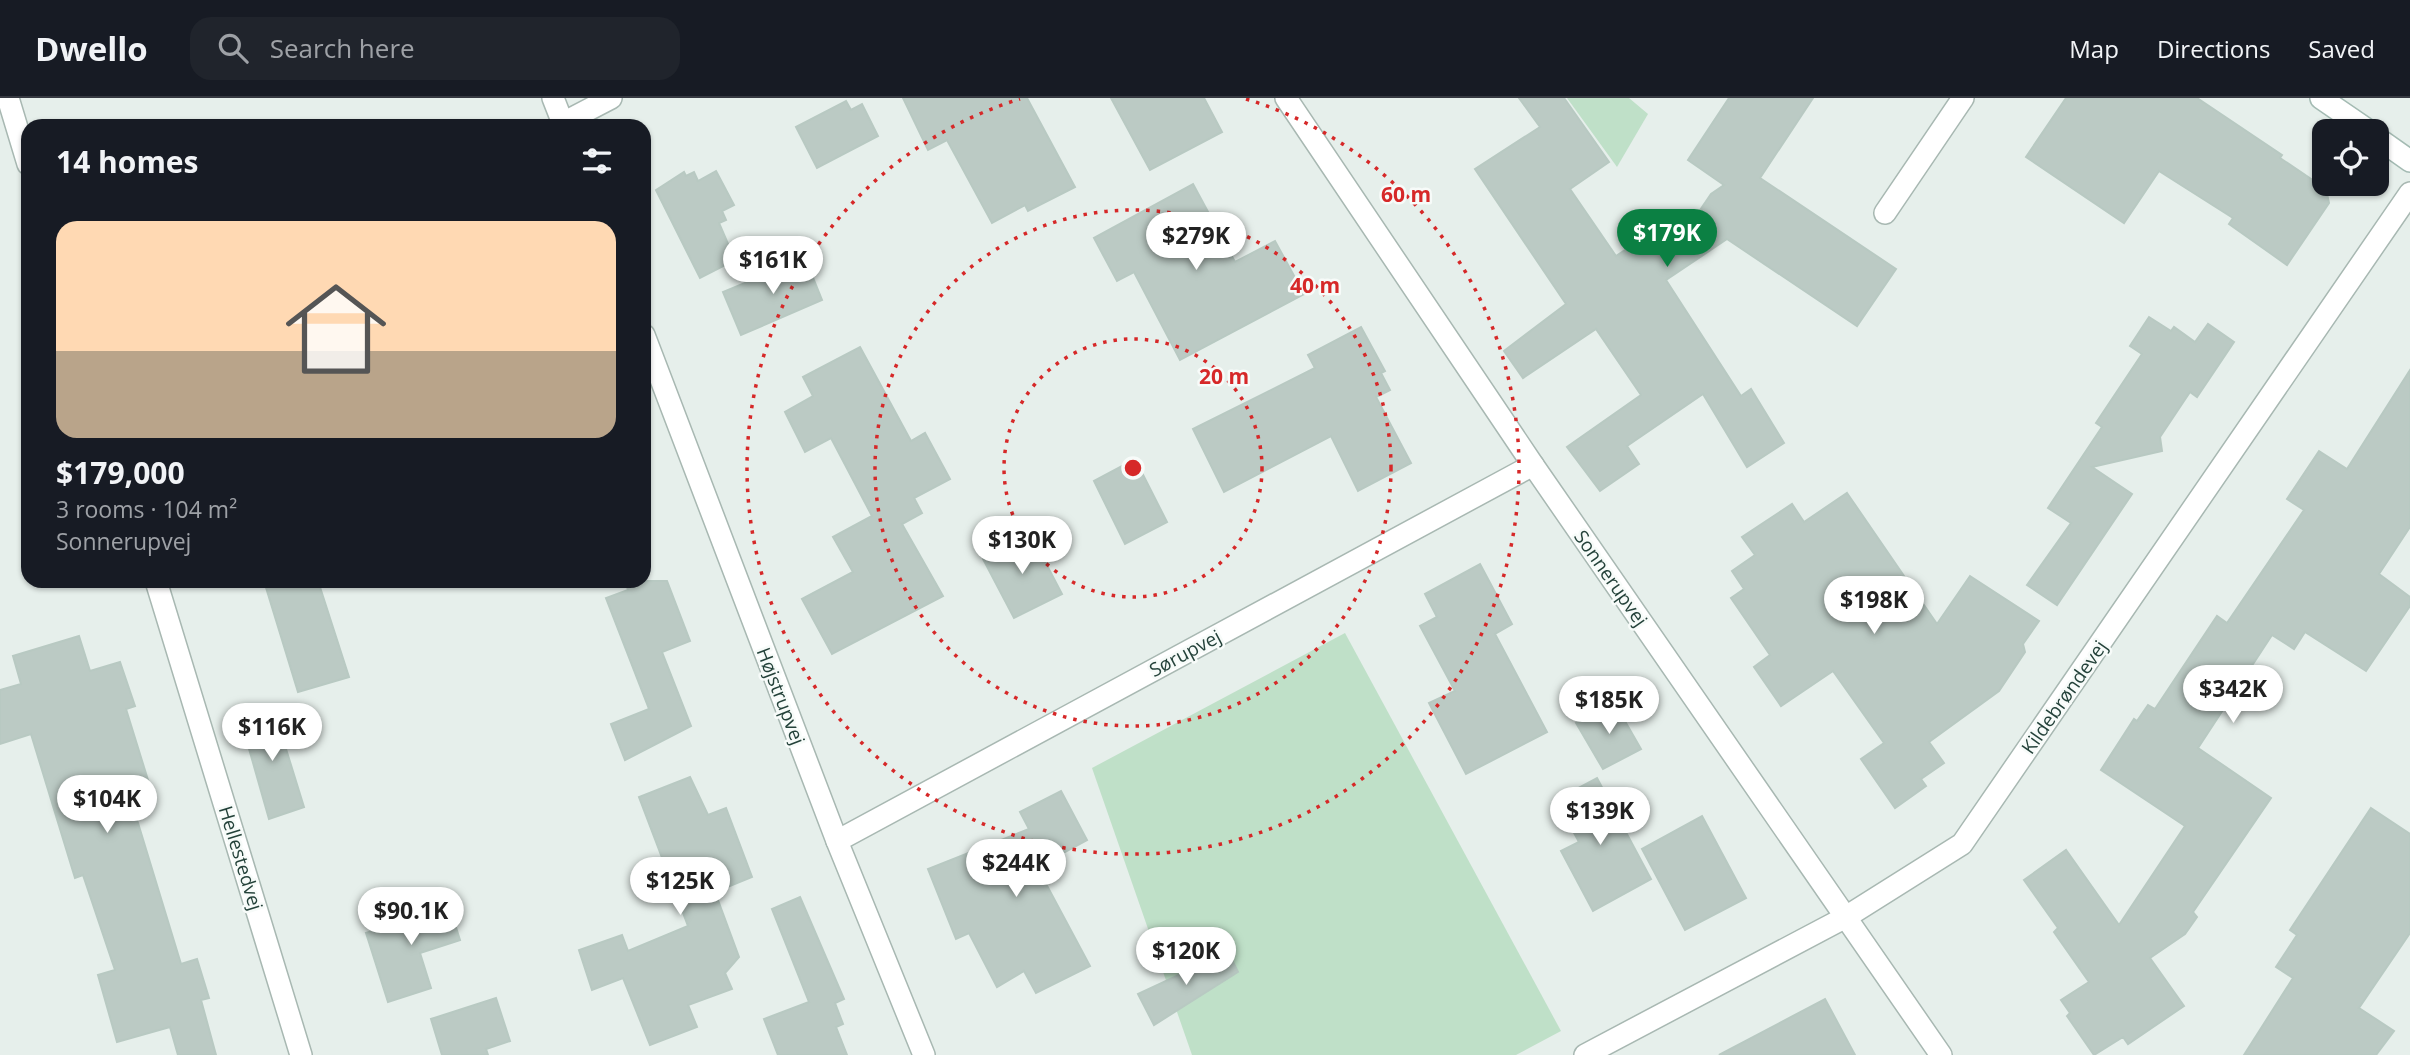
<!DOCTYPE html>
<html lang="en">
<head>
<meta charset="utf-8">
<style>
	body { margin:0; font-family:"Open Sans",sans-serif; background:#20242c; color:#f1f3f6; height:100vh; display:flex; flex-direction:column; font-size:26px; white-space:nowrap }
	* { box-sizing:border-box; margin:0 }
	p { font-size:23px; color:#9ea1a6 }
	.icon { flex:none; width:38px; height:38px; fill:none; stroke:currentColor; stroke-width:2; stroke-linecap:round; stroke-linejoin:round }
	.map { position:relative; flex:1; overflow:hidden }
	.sheet { position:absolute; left:21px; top:21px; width:630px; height:469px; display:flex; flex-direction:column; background:#171b24; border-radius:21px; box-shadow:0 2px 5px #0004 }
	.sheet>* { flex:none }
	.tools { position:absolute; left:2312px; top:21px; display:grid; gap:14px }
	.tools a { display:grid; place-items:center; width:77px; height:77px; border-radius:14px; background:#171b24; box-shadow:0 2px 5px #0004; font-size:35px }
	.price { position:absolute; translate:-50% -60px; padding:0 16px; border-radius:24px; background:#fff; color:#222; font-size:23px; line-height:46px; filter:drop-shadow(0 2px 4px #0008) }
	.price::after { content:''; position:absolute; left:50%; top:42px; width:21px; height:16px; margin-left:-10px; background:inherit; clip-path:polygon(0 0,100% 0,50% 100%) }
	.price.current { background:#0b8043; color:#fff }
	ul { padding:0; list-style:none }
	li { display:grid; align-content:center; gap:14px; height:371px; padding:0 35px }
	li+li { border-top:2px solid #363941 }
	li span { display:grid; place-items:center; height:217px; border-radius:21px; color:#555 }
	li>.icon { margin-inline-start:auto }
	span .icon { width:126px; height:126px; fill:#fffc; stroke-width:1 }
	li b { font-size:30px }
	h2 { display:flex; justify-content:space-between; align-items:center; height:84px; padding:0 35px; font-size:30px }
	header { display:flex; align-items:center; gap:42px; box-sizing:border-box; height:98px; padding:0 35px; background:#171b24; border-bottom:2px solid #363941 }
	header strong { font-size:33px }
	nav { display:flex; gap:38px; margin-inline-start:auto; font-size:24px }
	.search { width:490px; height:63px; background:#20242c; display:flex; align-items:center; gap:18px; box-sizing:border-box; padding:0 24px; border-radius:21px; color:#9ea1a6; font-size:26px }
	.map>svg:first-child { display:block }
	.green { fill:#bfe0c8 }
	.building { fill:#bbcac4; stroke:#b8c9c2; stroke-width:2 }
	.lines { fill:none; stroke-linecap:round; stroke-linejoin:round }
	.lane-casing { stroke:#a8b8b2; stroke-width:24 }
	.street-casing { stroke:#a8b8b2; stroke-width:24 }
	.secondary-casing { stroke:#a4bbb3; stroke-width:24 }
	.lane { stroke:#fff; stroke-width:21 }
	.street { stroke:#fff; stroke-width:21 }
	.secondary { stroke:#fff; stroke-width:21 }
	.ring { fill:none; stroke:#d62828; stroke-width:3.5; stroke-dasharray:3.5 7 }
	.labels { text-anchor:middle; stroke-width:5; stroke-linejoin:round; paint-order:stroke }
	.street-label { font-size:19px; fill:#24423a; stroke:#f7fbf9 }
	.centre { fill:#d62828; stroke:#f7fbf9; stroke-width:3.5 }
	.ring-label { font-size:21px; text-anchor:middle; font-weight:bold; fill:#d62828; stroke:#f7fbf9; stroke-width:5; stroke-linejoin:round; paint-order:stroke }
</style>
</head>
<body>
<header>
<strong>Dwello</strong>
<div class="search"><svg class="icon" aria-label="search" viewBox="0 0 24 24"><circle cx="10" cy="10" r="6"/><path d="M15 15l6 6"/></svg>Search here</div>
<nav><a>Map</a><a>Directions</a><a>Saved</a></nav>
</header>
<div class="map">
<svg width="2410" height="957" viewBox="0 0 2410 957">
	<rect width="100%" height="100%" fill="#e6efeb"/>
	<g class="green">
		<path d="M1567,0h62l19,16 -31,53z"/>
		<path d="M1345,535l216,398 -45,24h-324l-100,-287z"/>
	</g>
	<g class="building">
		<path d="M903,0h124l48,89 -47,24 -3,-6 -33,18 -45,-83 -19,10z"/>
		<path d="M1111,0h93l18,34 -72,38z"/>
		<path d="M1519,0h45l45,64 -39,27 46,67 42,-28 15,22 38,-56 13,-9 -36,-25 41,-62h84l-53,80 136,91 -39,57 -130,-87 -61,41 75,116 10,-7 33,54 -37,24 -44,-73 -76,52 12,18 -39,27 -33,-44 74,-52 -45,-66 -73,49 -19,-27 62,-47 -91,-135 65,-42z"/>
		<path d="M2066,0h131l85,57 -2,3 46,31 3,14 -42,62 -58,-41 4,-6 -74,-47 -35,52 -98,-66z"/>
		<path d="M846,3l5,9 11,-6 16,32 -61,32 -21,-41z"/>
		<path d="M716,73l18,34 -12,6 4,9 -7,3 16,37 -35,18 -44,-88 28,-18 2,4 8,-4 4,9z"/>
		<path d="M1193,86l42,78 40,-21 29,53 -124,66 -46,-88 -17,9 -23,-43z"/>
		<path d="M805,160l17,42 -81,35 -18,-43z"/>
		<path d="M2149,219l22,14 3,-4 21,15 13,-18 26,18 -37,55 -7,-5 -30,45 2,14 -70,16 40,27 -75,111 -30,-20 44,-62 -23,-15 54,-81 -6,-4 46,-69 -12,-8z"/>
		<path d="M1361,229l24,44 -4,2 9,17 -14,7 35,66 -53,28 -27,-55 -107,56 -31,-63 122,-61 -7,-13z"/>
		<path d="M860,249l51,94 14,-8 25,46 -36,19 8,15 -20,11 41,72 -111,58 -30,-55 51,-27 -20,-35 39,-21 -41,-78 -26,14 -20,-40 28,-16 -10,-19z"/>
		<path d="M2410,272v157l-31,47 31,23v9l-44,65 -61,-39 -11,17 -22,-14 -74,113 73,50 -78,114 4,5 -12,17 -35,24 34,48 -56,38 -5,-7 -29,18 -27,-39 3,-3 -9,-13 28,-18 -35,-50 4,-4 -34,-48 42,-30 53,75 66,-99 -84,-56 33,-51 3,2 11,-16 7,4 62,-93 10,7 77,-113 -17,-11 32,-48 28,18z"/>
		<path d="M1135,361l32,63 -42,22 -31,-63z"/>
		<path d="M1847,395l90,131 33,-48 69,45 -16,23 2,8 -26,39 -70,51 15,21 -23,16 5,7 -31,22 -34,-49 23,-16 -51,-72 -52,35 -27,-39 16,-12 -39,-57 13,-9 -12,-18 23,-16 -13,-18 50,-33 12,18z"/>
		<path d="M1030,435l32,61 -48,24 -31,-59z"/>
		<path d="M1480,466l32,60 -17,10 52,98 -81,42 -37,-71 26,-12 -35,-65 17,-9 -12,-23z"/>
		<path d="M264,483h54l31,96 -51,15z"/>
		<path d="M625,483h42l23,60 -28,11 29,74 -66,34 -14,-36 38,-15 -43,-111 22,-8z"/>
		<path d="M79,538l11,35 30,-9 15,44 -9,3 26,84 -21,7 50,164 16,-5 12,39 -8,2 15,55h-38l-8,-28 -53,15 -19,-67 17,-5 -32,-95 -8,3 -44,-144 -31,10v-54l21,-6 -8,-28z"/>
		<path d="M1614,604l27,47 -38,20 -27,-46z"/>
		<path d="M273,609l31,100 -35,12 -29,-102z"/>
		<path d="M690,679l18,38 18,-7 26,69 -37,15 24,65 -14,16 7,16 -44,16 9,22 -47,18 -27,-67 -31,12 -13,-40 43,-15 6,16 60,-25 -49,-129z"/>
		<path d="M1597,680l54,101 -58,32 -32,-60 18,-9 -23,-42z"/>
		<path d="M1061,693l26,49 -50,27 53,99 -54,27 -12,-22 -27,16 -28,-54 -13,6 -28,-70 101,-40 -9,-17z"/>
		<path d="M2371,710l39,26v99l-51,75 35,23 -18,24h-132l49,-77 -17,-11 21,-32 -7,-5z"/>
		<path d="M1702,718l44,82 -61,32 -43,-81z"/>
		<path d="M800,799l44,102 -9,4 8,21 -7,3 11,28h-69l-14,-36 45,-17 -37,-93z"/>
		<path d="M447,801l13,41 -40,13 11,35 -43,14 -22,-69 26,-8 -3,-9z"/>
		<path d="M1228,854l10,20 -84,53 -16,-31z"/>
		<path d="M496,900l14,43 -24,8 2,6h-46l-11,-36z"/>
		<path d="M1825,901l30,56h-136z"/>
	</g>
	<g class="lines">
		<g class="lane-casing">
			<path id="lane" d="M1885,115l78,-115"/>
		</g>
		<g class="street-casing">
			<g id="street">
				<path d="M8,0l20,66"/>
				<path d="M553,0l11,28"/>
				<path d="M1286,0l247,367 408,590"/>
				<path d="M563,25l48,-25"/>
				<path d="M644,237l193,506 87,214"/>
				<path d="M156,483l145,474"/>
				<path d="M837,743l696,-376"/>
				<path d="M1585,957l261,-138 116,-73 448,-651"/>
			</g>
		</g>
		<g class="secondary-casing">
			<g id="secondary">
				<path d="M2321,0l48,33"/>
				<path d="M2376,39l34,24"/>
			</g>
		</g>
		<use href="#lane" class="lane"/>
		<use href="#street" class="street"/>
		<use href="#secondary" class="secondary"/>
	</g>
	<g class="ring">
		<circle cx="1133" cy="370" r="129"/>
		<circle cx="1133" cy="370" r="258"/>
		<path d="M1246 1A386 386 0 1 1 1020 1"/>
	</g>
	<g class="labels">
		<g class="street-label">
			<text transform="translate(1611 480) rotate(55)" y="7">Sonnerupvej</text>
			<text transform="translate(1185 555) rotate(-28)" y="7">Sørupvej</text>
			<text transform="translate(781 598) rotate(69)" y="7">Højstrupvej</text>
			<text transform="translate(2064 599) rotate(-55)" y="7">Kildebrøndevej</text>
			<text transform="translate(241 760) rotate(73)" y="7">Hellestedvej</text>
		</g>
	</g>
	<circle cx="1133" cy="370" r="10" class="centre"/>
	<g class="ring-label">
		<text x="1406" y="104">60 m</text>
		<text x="1315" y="195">40 m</text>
		<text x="1224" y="286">20 m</text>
	</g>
</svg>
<div class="tools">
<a><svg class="icon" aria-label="locate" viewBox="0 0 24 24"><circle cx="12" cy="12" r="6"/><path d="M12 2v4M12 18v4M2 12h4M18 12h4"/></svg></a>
</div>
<b class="price current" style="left:1667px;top:171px">$179K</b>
<b class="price" style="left:1196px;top:174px">$279K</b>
<b class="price" style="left:773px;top:198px">$161K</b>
<b class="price" style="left:1022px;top:478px">$130K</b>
<b class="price" style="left:1874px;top:538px">$198K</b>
<b class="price" style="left:2233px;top:627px">$342K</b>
<b class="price" style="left:1609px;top:638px">$185K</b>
<b class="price" style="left:272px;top:665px">$116K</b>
<b class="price" style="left:107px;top:737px">$104K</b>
<b class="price" style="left:1600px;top:749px">$139K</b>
<b class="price" style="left:1016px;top:801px">$244K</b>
<b class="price" style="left:680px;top:819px">$125K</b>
<b class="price" style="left:411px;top:849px">$90.1K</b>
<b class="price" style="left:1186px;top:889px">$120K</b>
<section class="sheet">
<h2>14 homes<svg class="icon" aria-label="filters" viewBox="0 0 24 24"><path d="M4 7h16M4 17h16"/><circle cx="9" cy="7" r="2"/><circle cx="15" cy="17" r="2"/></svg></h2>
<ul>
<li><span style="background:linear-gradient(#ffd9b3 60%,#b9a48a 0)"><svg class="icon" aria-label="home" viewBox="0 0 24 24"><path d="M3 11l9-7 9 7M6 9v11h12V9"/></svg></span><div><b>$179,000</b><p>3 rooms · 104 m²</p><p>Sonnerupvej</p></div></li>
</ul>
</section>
</div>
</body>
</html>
